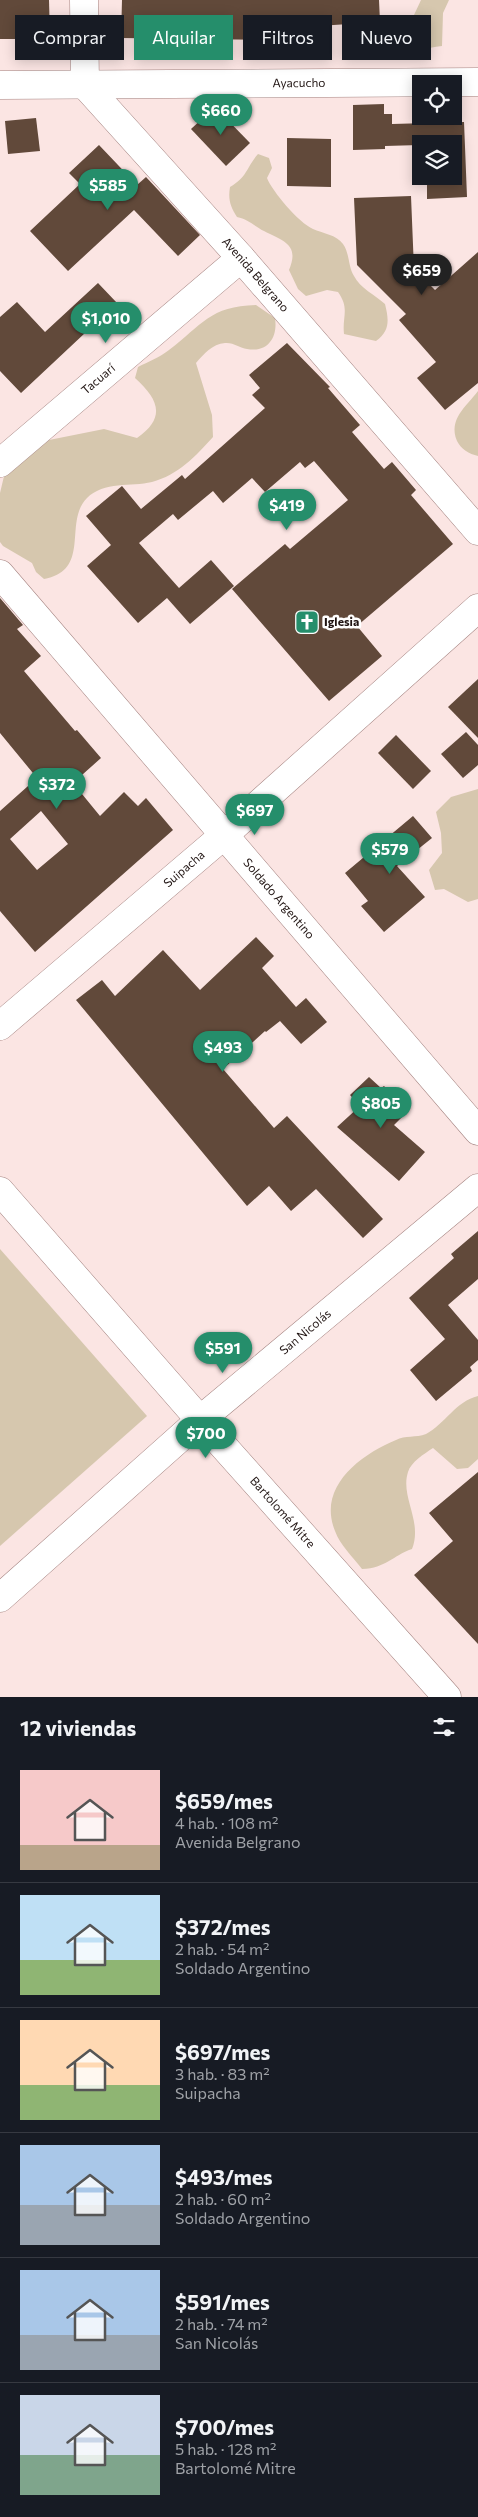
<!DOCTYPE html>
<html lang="es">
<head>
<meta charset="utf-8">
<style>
	body { margin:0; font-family:Commissioner,sans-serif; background:#242831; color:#f1f3f6; height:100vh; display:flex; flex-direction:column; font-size:19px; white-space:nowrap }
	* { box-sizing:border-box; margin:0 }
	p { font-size:16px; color:#9ea1a6 }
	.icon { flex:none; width:28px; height:28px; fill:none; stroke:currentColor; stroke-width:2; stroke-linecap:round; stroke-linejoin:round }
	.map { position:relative; height:1697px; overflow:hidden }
	.side { display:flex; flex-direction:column; background:#171b24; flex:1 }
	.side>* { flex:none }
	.banner { position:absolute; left:15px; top:15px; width:449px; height:45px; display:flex; gap:10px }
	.controls { position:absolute; left:412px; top:75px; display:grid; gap:10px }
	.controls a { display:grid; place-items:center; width:50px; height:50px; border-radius:0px; background:#171b24; box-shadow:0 2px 12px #0003; font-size:25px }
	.price { position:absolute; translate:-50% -42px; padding:0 11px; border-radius:18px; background:#258e6b; color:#fff; font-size:16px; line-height:32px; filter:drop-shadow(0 1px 2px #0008) }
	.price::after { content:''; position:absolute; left:50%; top:30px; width:15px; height:11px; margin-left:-8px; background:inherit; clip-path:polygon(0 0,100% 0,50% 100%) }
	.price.current { background:#222; color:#fff }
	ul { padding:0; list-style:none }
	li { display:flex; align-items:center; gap:15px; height:125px; padding:0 20px }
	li+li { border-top:1px solid #363941 }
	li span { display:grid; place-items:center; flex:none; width:140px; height:100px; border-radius:0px; color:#555 }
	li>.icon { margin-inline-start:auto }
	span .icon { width:60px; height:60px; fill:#fffc; stroke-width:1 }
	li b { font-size:21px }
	h2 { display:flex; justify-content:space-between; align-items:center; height:60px; padding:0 20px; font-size:21px }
	.chip { padding:0 18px; border-radius:0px; background:#171b24; box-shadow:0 2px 12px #0003; font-size:18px; line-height:45px }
	.chip.current { background:#258e6b; color:#fff }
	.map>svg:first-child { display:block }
	.green { fill:#d6c7ae }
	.building { fill:#61493a; fill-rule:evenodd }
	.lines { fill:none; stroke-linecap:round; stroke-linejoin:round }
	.minor-casing { stroke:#a48380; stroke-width:29 }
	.minor { stroke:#fff; stroke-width:28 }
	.labels { text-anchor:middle; stroke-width:5; stroke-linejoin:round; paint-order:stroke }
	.street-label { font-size:12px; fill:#201412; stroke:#fff }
	.poi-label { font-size:12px; font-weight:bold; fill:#201412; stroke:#fff; text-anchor:start }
</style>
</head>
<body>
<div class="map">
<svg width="478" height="1697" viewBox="0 0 478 1697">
	<rect width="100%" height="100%" fill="#fbe5e3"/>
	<g class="green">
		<path d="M421,0h28l-6,13 -1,33c-16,2 -28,6 -41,-4l-2,-11 15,-16z"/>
		<path d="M258,154l11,4 3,10 -5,10c5,13 32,45 46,51 9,4 24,6 30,15 7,10 5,23 11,32 6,12 21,19 31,28 4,16 5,27 -9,37l-32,-7c-2,-18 6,-25 -6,-42l-11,-2 -21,6 -8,-7 -9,-19c11,-26 -6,-29 -25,-39 -10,-5 -16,-12 -27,-14 -7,-11 -9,-18 -7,-30 18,-11 16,-19 28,-33z"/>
		<path d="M256,305l19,13c3,19 -7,35 -28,31 -7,-1 -14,-7 -22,-6 -13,1 -21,11 -29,20l16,52 1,22c-17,19 -35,38 -61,45 -21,5 -48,-1 -65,16 -24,24 5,72 -43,81l-8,-7 -4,-9 -29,-17 -3,-4v-49l5,-21 44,-32 55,-11 33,9c30,-21 21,-39 -2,-60l3,-11c10,-5 22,-10 31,-17 33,-25 41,-44 87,-45z"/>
		<path d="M478,391v65c-9,-2 -17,-7 -21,-15 -9,-22 9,-34 21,-50z"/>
		<path d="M478,789v110l-10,3 -24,-13 -9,1 -6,-20 13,-17 -1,-20 -5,-21 15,-15z"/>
		<path d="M0,1249l147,167 -147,130z"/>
		<path d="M478,1396v63l-10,9 -11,1 -24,-21c-9,6 -22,14 -25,24 -8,25 15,49 4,77 -20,7 -26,19 -50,20 -9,-12 -22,-24 -27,-38 -18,-44 25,-76 61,-91 9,-5 20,-2 30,-6 19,-10 30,-33 52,-38z"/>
	</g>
	<g class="building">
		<path d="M0,0h49l1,39h-50z"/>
		<path d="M122,0h257l1,22 -62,4v7l-50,1v6l-147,-2z"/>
		<path d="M384,104v10h8v10l72,-2 3,75 -40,2v-23h27v-32l-69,2v3l-32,1v-45z"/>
		<path d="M215,107l35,36 -24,23 -35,-37z"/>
		<path d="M36,118l4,33 -32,3 -3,-33z"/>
		<path d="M287,138l44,1v48l-44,-1z"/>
		<path d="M99,145l38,40 9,-8 54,58 -22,21 -44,-46 -66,61 -38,-40 50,-47 -11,-11z"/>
		<path d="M411,196l3,73 21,21 43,-38v131l-33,27 -28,-32 19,-16 -37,-42 7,-6 -49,-49 -3,-67z"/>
		<path d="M98,283l19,20 -96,90 -21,-22v-54l17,-15 28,30z"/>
		<path d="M287,343l43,44 -2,1 32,37 -8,7 32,37 8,-7 24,28 -5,5 42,49 -96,82 25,30 -53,45 -97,-112 53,-45 5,5 58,-49 -34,-39 -9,7 -5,-6 -35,30 -13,-14 -29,25 -10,-12 -35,29 -5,-6 -34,29 40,45 32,-28 23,26 -44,38 -23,-26 -29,25 -51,-57 24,-21 -25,-29 36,-30 19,23 41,-34 3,4 80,-71 -13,-13 8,-7 -11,-13z"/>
		<path d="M0,598l23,27 -6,4 24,27 -17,15 51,60 2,-1 24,28 -28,25 27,33 24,-24 14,14 8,-8 27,32 -138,122 -35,-41v-100l37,-33 -37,-45zM41,811l27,33 -31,26 -27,-31z"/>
		<path d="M478,679v59l-30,-31z"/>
		<path d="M466,732l12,13v20l-15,13 -22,-24z"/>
		<path d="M396,735l35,36 -18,18 -35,-36z"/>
		<path d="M413,816l19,22 -35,28 28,31 -41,35 -23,-26 7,-5 -23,-28z"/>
		<path d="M256,937l18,19 -12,12 34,39 10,-9 21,24 -26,22 -21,-23 -14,11 -1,-1 -42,38 51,59 13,-12 96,103 -20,19 -47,-49 -25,22 -22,-25 -22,20 -171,-206 26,-20 13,16 48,-46 37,40z"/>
		<path d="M369,1077l12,11 3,-2 24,25 -14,14 31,27 -26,29 -62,-54 23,-21 -10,-11z"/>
		<path d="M478,1231v48l-30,26 30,35v20l-8,7 2,4 -36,30 -26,-31 35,-31 -36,-41 45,-40 -3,-4z"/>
		<path d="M478,1472v172l-64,-69 39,-34 -24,-28z"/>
	</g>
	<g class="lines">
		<g class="minor-casing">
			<g id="minor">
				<path id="s1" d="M84,0l1,85 156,173 237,273"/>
				<path id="s2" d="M0,85l478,-3"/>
				<path id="s3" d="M0,463l241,-205"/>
				<path id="s4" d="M0,574l478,557"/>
				<path id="s5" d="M0,1026l223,-190 255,-228"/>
				<path id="s6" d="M0,1191l200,229 247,277"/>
				<path id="s7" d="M0,1598l200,-178 278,-232"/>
			</g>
		</g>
		<use href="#minor" class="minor"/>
	</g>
	<defs>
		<g id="church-square" transform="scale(1.25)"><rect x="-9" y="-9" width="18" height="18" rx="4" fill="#258e6b" stroke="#fff"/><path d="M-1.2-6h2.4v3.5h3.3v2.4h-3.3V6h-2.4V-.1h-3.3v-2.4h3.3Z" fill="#fff"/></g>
	</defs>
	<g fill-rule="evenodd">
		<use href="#church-square" x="307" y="622"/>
	</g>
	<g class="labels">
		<g class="street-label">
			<text dy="4" stroke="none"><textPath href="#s2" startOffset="299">Ayacucho</textPath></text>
			<text dy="4" stroke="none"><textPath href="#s1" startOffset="340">Avenida Belgrano</textPath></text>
			<text dy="4" stroke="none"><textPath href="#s3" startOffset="129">Tacuarí</textPath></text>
			<text dy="4" stroke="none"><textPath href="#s5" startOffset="242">Suipacha</textPath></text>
			<text dy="4" stroke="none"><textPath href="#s4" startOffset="428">Soldado Argentino</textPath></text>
			<text dy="4" stroke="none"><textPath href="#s7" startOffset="405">San Nicolás</textPath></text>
			<text dy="4" stroke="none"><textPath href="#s6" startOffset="428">Bartolomé Mitre</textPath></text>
		</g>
		<g class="poi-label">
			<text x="324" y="626">Iglesia</text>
		</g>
	</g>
</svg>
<div class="controls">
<a><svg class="icon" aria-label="locate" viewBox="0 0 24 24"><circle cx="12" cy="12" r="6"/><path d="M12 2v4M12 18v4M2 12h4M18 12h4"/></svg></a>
<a><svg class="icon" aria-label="layers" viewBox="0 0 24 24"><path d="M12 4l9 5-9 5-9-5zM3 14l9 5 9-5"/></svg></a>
</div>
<b class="price" style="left:221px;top:136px">$660</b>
<b class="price" style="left:108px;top:211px">$585</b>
<b class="price current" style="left:422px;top:296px">$659</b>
<b class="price" style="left:106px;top:344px">$1,010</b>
<b class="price" style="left:287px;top:531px">$419</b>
<b class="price" style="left:57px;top:810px">$372</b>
<b class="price" style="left:255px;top:836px">$697</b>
<b class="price" style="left:390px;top:875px">$579</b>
<b class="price" style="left:223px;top:1073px">$493</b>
<b class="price" style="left:381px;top:1129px">$805</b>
<b class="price" style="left:223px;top:1374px">$591</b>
<b class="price" style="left:206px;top:1459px">$700</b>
<div class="banner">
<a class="chip">Comprar</a>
<a class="chip current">Alquilar</a>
<a class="chip">Filtros</a>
<a class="chip">Nuevo</a>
</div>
</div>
<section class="side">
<h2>12 viviendas<svg class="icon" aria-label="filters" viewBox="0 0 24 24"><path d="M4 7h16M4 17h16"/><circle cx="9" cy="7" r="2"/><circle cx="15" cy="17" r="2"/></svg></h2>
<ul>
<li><span style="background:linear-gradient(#f6c9c9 75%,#b9a48a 0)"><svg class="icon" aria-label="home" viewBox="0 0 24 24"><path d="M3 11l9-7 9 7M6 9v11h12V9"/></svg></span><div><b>$659/mes</b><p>4 hab. · 108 m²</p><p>Avenida Belgrano</p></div></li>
<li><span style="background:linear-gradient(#bfe0f5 65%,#8fb573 0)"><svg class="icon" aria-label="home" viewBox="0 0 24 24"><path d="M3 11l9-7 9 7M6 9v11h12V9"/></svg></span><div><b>$372/mes</b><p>2 hab. · 54 m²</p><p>Soldado Argentino</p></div></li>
<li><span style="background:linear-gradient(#ffd9b3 65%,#8fb573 0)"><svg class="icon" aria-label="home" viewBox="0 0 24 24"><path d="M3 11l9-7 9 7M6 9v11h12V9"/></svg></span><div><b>$697/mes</b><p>3 hab. · 83 m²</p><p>Suipacha</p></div></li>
<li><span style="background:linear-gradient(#a9c7e8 60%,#9aa5b1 0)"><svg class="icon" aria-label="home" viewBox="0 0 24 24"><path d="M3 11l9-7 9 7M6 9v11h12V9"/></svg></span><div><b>$493/mes</b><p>2 hab. · 60 m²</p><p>Soldado Argentino</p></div></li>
<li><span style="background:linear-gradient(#a9c7e8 65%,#9aa5b1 0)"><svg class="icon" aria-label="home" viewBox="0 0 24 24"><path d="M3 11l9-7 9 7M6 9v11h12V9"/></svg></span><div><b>$591/mes</b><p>2 hab. · 74 m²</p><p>San Nicolás</p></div></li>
<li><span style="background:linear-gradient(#c9d6e8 60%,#7fa58c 0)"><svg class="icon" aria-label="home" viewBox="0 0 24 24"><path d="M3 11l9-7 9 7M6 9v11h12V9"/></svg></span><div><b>$700/mes</b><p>5 hab. · 128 m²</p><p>Bartolomé Mitre</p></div></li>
</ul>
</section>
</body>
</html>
